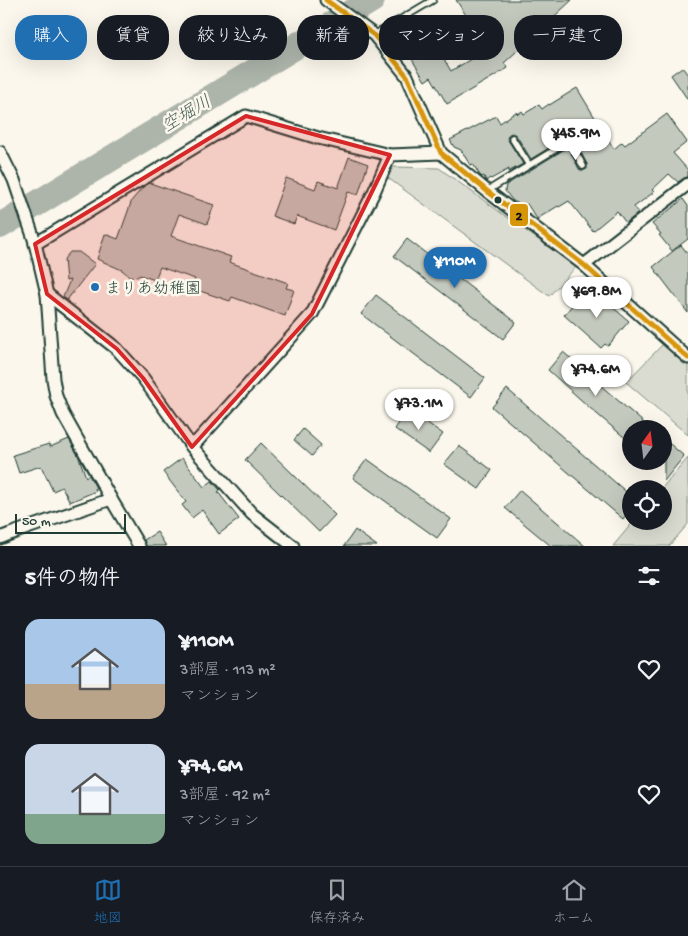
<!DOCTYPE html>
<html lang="ja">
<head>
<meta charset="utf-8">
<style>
	body { margin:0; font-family:"Gochi Hand","Klee One",sans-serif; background:#20242c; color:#f1f3f6; height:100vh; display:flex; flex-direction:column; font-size:19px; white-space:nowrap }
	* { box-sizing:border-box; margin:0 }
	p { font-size:16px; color:#9ea1a6 }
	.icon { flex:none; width:28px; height:28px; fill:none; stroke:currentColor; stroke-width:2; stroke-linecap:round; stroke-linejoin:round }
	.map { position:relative; height:546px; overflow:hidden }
	.panel { display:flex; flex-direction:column; background:#171b24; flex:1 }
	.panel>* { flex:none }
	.guide { position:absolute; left:15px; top:15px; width:659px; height:45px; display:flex; gap:10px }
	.needle { width:32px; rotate:14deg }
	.buttons { position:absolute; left:622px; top:420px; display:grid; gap:10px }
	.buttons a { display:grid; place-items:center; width:50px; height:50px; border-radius:50%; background:#171b24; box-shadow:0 5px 20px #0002; font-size:25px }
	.scale { position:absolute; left:15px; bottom:12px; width:111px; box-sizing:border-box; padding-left:5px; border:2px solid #1f3d34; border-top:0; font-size:14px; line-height:18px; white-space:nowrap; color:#1f3d34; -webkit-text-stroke:4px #fbf7ec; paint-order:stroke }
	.price { position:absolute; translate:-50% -42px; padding:0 11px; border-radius:18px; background:#fff; color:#222; font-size:16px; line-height:32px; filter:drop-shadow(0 1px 2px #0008) }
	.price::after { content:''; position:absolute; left:50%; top:30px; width:15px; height:11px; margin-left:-8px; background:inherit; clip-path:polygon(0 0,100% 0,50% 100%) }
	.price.current { background:#1f6fb2; color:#fff }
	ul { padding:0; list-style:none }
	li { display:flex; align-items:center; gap:15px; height:125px; padding:0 25px }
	li span { display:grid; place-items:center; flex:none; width:140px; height:100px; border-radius:15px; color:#555 }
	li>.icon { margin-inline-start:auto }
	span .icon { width:60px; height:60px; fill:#fffc; stroke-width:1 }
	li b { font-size:21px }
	h2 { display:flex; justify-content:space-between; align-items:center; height:60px; padding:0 25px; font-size:21px }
	.chip { padding:0 18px; border-radius:20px; background:#171b24; box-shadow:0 5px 20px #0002; font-size:18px; line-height:45px }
	.chip.current { background:#1f6fb2; color:#fff }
	.tab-bar { display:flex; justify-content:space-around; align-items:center; height:70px; border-top:1px solid #363941; background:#171b24; font-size:14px; color:#9ea1a6 }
	.tab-bar a { display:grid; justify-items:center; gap:2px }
	.tab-bar .current { color:#1f6fb2 }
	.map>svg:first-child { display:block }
	.green { fill:#dbdcd1; stroke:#7d8c82 }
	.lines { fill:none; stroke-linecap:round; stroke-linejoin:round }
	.river { stroke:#adb4aa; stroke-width:26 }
	.building { fill:#c4c9be; stroke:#1f3d34 }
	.service-casing { stroke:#1f3d34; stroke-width:9 }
	.minor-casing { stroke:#1f3d34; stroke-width:15 }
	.service { stroke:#fbf7ec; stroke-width:5.5 }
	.minor { stroke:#fbf7ec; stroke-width:11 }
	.bus-1-casing { stroke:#fbf7ec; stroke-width:9 }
	.bus-1 { stroke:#d79608; stroke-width:5 }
	.marked { fill:#d62828; fill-opacity:0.2; stroke:#d62828; stroke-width:4; stroke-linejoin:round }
	.bus-dot { fill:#1f3d34; stroke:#fbf7ec; stroke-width:2 }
	.poi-dot { fill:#1f6fb2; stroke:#fbf7ec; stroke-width:2 }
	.labels { text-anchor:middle; stroke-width:5; stroke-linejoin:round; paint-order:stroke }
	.poi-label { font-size:16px; fill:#1f3d34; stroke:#fbf7ec; text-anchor:start }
	.water-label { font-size:18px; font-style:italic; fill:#425b52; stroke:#fbf7ec }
	.line-badge { stroke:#fbf7ec; stroke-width:2 }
	.pale-badge-label { font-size:14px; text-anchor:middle; font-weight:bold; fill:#111 }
</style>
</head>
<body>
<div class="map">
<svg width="688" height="546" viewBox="0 0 688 546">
	<rect width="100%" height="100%" fill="#fbf7ec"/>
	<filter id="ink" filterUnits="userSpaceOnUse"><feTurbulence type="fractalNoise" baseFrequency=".02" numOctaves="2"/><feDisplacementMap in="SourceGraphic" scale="10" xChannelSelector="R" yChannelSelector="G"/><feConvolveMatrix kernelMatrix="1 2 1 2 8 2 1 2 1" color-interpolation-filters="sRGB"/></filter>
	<g filter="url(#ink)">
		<g class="green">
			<path d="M393,167l46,1 137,99 -27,29 -161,-118z"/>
			<path d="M664,343l24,22v70l-62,-53z"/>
			<path d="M688,458v66l-19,22h-56l21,-25h30v-32h-3z"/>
		</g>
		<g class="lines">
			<path class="river" d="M0,226l372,-226"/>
		</g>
		<g class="building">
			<path d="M456,0h116l-68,63 4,5 -61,36 -16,-27 -6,4 -30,-50 24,-13 32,53 50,-30 -25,-14 1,-1 -13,-7 2,-4z"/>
			<path d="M682,67l6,8v25l-17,-25z"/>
			<path d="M577,88l37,61 8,-7 3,3 42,-31 20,28 -14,11 15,17v7l-4,1 -6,4 -9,-8 -17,16 2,2 -20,15 4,6 -12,10 -9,-12 -24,20 -24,-30 -10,6 -1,-1 -21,13 -10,-15 -3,2 -11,-5 -8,-10 1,-6 62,-38 11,22 3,2 5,-2v-5l-23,-43h-5l-3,3 7,15 -32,20 -15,-24 -4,-2 -3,1 -2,4 1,2 15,24 -15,8 1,-3 -18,10 -1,-1 -4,3 -2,-5 -2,1 -3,-3 -6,-10 -3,1 -9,-15 -7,-3 -4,-7 46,-24 4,7 16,-11 2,2 4,-3 2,3 15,-9 3,4 7,-5v1l2,-1z"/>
			<path d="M349,157l19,7 -10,31 -10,-3 -14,38 -37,-14 -3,8 -22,-8 14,-38 29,11 3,-8 20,7z"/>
			<path d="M150,183l64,22 -7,19 -28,-10 -8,22 60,21 -2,5 59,21 -2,5 8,2 -9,26 -53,-19 -2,4 -39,-13 4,-9 -35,-12 -5,13 -15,-5 -3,2 -8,-1 -7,-6 -25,-11 8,-25 13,5 14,-39 12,-14z"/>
			<path d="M683,199l5,7v33l-16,12 -13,-16 2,-1 -9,-10z"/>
			<path d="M407,239l109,83 -13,17 -109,-83z"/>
			<path d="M681,245l7,9v59l-35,-46z"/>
			<path d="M70,252h9l16,12 -28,36 -4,-3 7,-17 -4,1 -2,-22z"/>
			<path d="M592,290l37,31 -21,25 -3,-2 -4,4 -37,-33 17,-20 4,3z"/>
			<path d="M376,295l109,83 -14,19 -110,-83z"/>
			<path d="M563,352l37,31 -1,1 52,45h-20v14l-41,-35 -42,-38z"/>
			<path d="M507,389l124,107v12l-8,11 -131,-112z"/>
			<path d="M408,409l35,25 -14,19 -34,-24z"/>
			<path d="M303,429l18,16 -9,11 -18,-16z"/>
			<path d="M69,439l9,16 8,22 3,-2 7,13h-1l1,3 -26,11 -8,-15 -9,4 -12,-25 -22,7 -6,-18 36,-11 1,3z"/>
			<path d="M664,439l20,17 -20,25z"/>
			<path d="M261,443l74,72 -16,17 -74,-72z"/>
			<path d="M459,446l33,24 -13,19 -35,-25z"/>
			<path d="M182,458l22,29 8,-6 8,9 -2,2 21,27 -20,15 -17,-24 -10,8 -10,-13 4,-3 -23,-30z"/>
			<path d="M367,459l84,60 -14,19 -84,-60z"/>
			<path d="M520,490l65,56h-34l-46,-38z"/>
			<path d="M355,530l22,16h-33z"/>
			<path d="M157,532l9,14h-20l-2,-6z"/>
		</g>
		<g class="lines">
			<g class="service-casing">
				<g id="service">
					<path d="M374,35l59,-35"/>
					<path d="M561,125l22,41"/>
					<path d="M512,138l17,27"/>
					<path d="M487,191l82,-50"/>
				</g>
			</g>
			<g class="minor-casing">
				<g id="minor">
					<path d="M326,0l48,35 33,41 34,77 46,38 97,74 104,93"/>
					<path d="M0,152l14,28 20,59 13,55 6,85 3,17 7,18 48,85 28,47"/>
					<path d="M35,244l211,-128 72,22 72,17 51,-2"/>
					<path d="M584,265l104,-81"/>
					<path d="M47,294l70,55 26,29 49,69 60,67 41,32"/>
					<path d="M192,447l120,-133 62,-122 16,-37"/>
					<path d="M0,538l10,-4 101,-35"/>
				</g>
			</g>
			<use href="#service" class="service"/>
			<use href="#minor" class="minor"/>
			<g class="bus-1-casing">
				<path id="bus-1" d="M326,0l48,35 33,41 34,77 46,38 97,74 104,93"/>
			</g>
			<use href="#bus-1" class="bus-1"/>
		</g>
	</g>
	<path class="marked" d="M246,116l144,39 -78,159 -120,133 -49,-69 -26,-29 -70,-55 -12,-50z"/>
	<circle class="bus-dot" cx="498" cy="200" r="4.5"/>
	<circle class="poi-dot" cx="95" cy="287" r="5"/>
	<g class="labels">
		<g class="poi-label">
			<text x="105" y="293">まりあ幼稚園</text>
		</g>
		<g class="water-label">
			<text transform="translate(186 113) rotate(-31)" y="6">空堀川</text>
		</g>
	</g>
	<rect class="line-badge" x="509" y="203" width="20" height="24" rx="5" fill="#d79608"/>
	<g class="pale-badge-label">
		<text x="519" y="220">2</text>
	</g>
</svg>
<div class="buttons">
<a><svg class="needle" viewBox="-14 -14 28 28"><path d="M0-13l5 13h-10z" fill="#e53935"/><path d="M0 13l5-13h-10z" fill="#9ea1a6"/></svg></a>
<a><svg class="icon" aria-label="locate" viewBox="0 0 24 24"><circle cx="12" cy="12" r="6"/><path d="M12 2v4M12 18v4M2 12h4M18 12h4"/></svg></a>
</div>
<div class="scale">50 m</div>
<b class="price" style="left:576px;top:161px">¥45.9M</b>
<b class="price current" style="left:455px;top:289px">¥110M</b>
<b class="price" style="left:597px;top:319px">¥69.8M</b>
<b class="price" style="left:596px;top:397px">¥74.6M</b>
<b class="price" style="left:419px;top:431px">¥73.1M</b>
<div class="guide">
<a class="chip current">購入</a>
<a class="chip">賃貸</a>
<a class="chip">絞り込み</a>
<a class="chip">新着</a>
<a class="chip">マンション</a>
<a class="chip">一戸建て</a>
</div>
</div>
<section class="panel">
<h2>5件の物件<svg class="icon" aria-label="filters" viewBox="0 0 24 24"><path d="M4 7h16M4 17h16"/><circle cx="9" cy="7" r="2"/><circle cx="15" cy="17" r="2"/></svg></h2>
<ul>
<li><span style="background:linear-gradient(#a9c7e8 65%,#b9a48a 0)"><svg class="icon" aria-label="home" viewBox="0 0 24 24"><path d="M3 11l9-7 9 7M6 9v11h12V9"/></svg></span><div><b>¥110M</b><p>3部屋 · 113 m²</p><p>マンション</p></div><svg class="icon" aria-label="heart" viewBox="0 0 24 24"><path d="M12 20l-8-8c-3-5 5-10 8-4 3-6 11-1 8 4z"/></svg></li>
<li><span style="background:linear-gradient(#c9d6e8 70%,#7fa58c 0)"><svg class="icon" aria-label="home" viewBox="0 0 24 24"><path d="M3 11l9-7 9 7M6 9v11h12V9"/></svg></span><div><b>¥74.6M</b><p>3部屋 · 92 m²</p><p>マンション</p></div><svg class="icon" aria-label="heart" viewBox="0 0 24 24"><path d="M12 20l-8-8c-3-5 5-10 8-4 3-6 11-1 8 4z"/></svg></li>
</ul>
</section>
<nav class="tab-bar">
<a class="current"><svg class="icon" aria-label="map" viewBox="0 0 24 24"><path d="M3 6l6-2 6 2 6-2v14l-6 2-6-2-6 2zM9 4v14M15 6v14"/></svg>地図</a>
<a><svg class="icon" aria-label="saved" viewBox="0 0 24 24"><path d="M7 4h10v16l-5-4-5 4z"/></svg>保存済み</a>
<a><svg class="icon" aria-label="home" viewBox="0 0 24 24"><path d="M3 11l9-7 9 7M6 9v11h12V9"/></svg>ホーム</a>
</nav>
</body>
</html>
